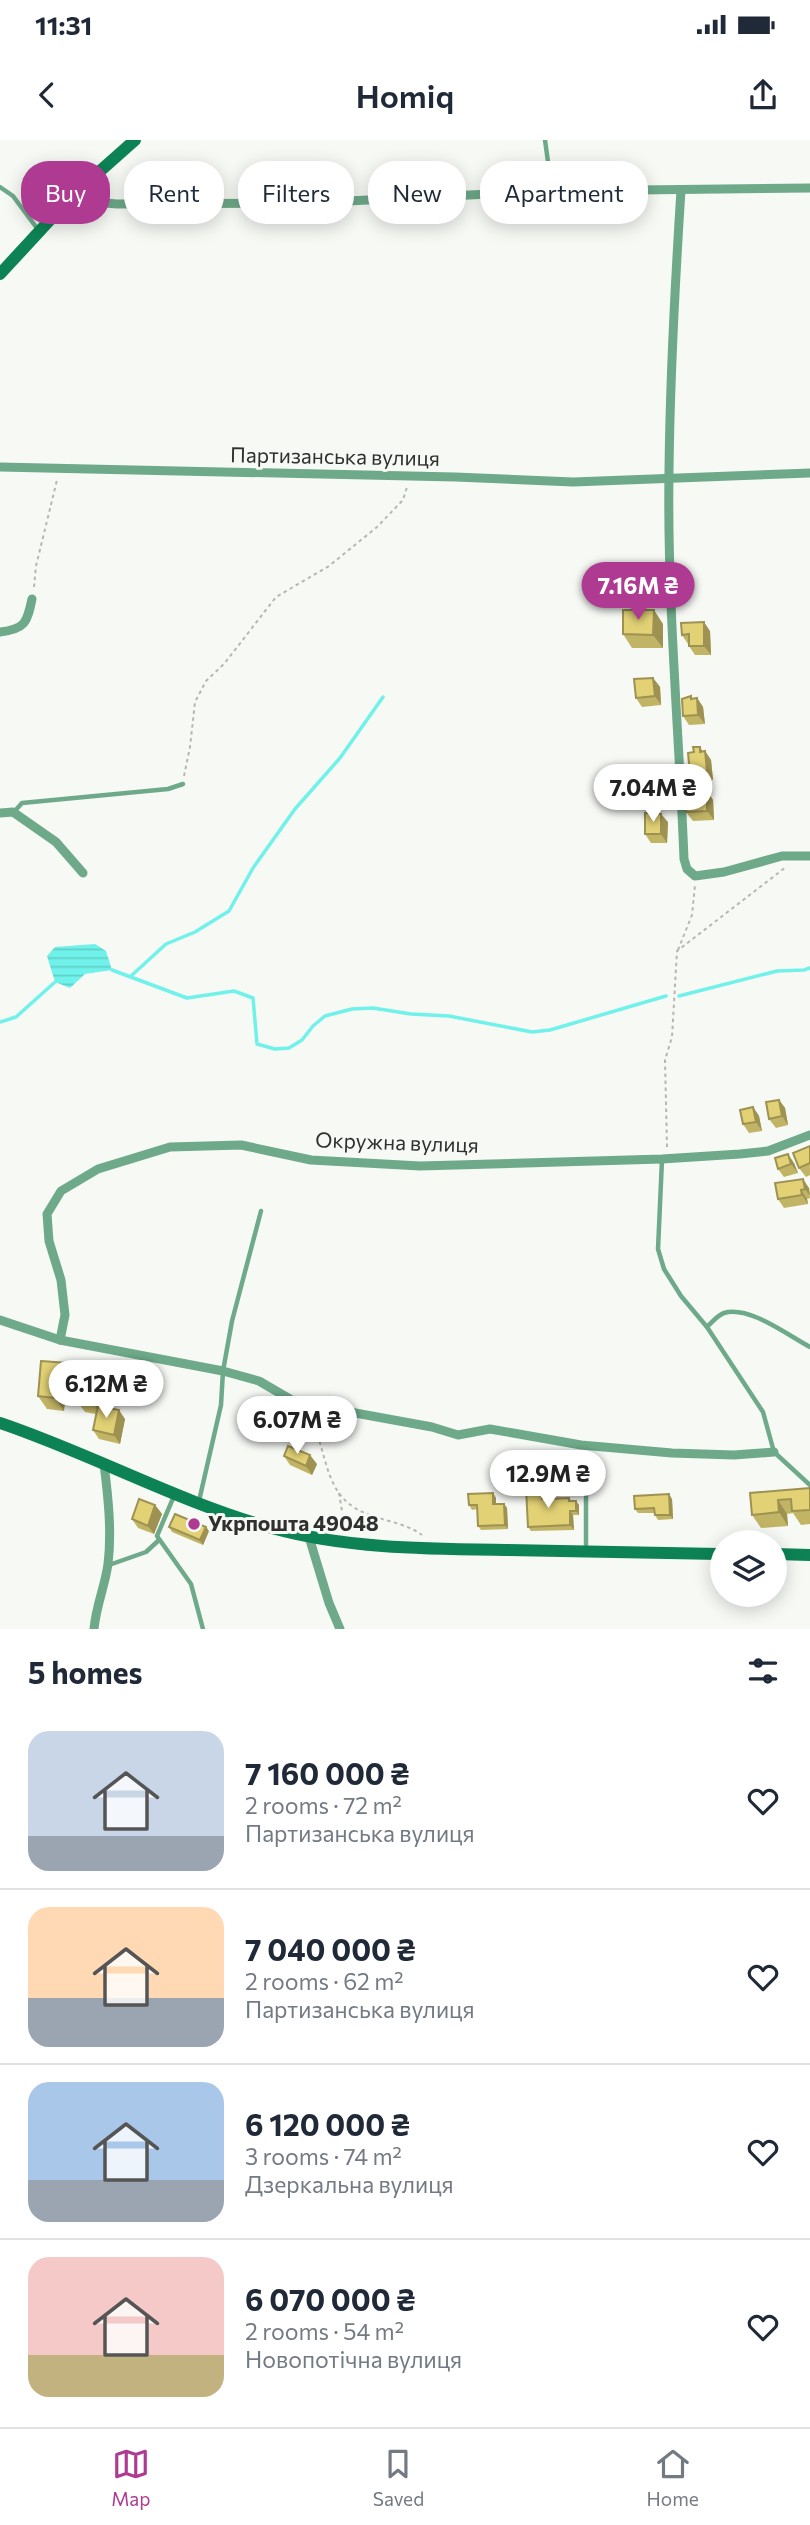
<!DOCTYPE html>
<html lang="en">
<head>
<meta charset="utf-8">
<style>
	body { margin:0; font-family:Commissioner,sans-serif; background:#f6f6f7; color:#1f2937; height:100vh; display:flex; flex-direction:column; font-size:26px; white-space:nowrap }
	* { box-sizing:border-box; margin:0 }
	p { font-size:23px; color:#747a83 }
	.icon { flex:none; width:38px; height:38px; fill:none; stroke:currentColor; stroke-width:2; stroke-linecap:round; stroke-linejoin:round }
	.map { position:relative; height:1489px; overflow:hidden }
	.drawer { display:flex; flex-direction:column; background:#fff; flex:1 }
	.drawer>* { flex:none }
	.banner { position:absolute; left:21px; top:21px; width:768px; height:63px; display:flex; gap:14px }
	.buttons { position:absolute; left:710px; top:1390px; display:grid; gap:14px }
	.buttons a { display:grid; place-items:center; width:77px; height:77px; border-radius:50%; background:#fff; box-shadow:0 4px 18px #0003; font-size:35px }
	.price { position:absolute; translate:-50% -60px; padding:0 16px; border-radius:24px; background:#fff; color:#222; font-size:23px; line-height:46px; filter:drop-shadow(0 2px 4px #0008) }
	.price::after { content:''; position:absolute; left:50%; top:42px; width:21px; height:16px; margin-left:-10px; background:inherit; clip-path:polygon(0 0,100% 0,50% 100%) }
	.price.on { background:#af3a92; color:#fff }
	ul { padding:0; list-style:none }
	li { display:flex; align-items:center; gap:21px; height:175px; padding:0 28px }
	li+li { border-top:2px solid #e0e1e3 }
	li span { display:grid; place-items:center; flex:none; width:196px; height:140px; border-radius:21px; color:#555 }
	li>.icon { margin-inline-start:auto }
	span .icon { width:84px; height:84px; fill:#fffc; stroke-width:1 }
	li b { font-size:30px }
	h2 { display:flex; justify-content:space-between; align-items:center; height:84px; padding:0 28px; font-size:30px }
	.tag { padding:0 24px; border-radius:28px; background:#fff; box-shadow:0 4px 18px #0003; font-size:24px; line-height:63px }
	.tag.on { background:#af3a92; color:#fff }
	.status { display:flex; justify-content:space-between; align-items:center; height:49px; padding:0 35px; background:#fff; direction:ltr }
	.status svg { height:19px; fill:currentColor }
	header { display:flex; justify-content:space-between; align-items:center; height:91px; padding:0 28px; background:#fff; font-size:32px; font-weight:600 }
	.tabs { display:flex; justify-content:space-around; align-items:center; height:98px; border-top:2px solid #e0e1e3; background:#fff; font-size:19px; color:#747a83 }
	.tabs a { display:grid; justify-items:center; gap:4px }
	.tabs .on { color:#af3a92 }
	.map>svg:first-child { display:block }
	.water { fill:url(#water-rules) }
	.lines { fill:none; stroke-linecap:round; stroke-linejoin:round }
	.stream { stroke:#70f2ea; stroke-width:3.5 }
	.path { stroke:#b6b7b4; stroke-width:2; stroke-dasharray:3.5 3.5; stroke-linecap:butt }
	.lane { stroke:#6eaa8a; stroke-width:4.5 }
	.street { stroke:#6eaa8a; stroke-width:9 }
	.secondary { stroke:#0d8355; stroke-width:12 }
	.wall { fill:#c2b465 }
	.shaded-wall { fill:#9e9252 }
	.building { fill:#e2d175; stroke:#9e9252; stroke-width:2 }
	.poi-dot { fill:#af3a92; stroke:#f7f9f5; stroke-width:2.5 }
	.labels { text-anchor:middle; stroke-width:6; stroke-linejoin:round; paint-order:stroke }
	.street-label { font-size:21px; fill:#2f302f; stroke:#f7f9f5 }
	.poi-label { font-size:21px; font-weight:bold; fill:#2f302f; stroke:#f7f9f5; text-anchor:start }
</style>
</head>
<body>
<div class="status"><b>11:31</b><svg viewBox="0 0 49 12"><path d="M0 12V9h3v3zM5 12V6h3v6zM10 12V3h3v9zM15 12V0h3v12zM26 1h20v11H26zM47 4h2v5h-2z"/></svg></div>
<header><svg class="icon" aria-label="back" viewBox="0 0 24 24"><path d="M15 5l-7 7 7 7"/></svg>Homiq<svg class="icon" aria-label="share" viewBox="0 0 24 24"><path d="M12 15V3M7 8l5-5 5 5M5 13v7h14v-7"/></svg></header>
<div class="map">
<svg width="810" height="1489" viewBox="0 0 810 1489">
	<defs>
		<pattern id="water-rules" width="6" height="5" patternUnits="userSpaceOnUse" patternTransform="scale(1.75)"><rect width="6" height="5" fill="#70f2ea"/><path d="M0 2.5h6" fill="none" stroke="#61d0c9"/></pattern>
	</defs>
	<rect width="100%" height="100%" fill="#f7f9f5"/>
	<path class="water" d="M95,804l11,7 6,19 -27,4 -15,14 -15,-6 -8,-26 8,-9z"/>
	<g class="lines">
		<g class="stream">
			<path d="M112,830l75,28 47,-7 19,7 4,46 18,5 14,-1 13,-8 11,-14 12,-10 27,-7 21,-1 38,6 38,2 83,16 18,-2 116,-34"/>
			<path d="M131,836l35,-32 29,-12 34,-21 24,-43 42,-59 45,-51 43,-61"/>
			<path d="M679,856l98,-25 27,-1 6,-2"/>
			<path d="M0,882l16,-5 39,-35"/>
		</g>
		<g class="path">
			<path d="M34,447l2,-21 21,-86"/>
			<path d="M184,636l6,-29 5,-45 11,-21 18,-17 52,-67 53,-31 48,-39 26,-27 4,-13"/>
			<path d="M678,810l14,-35 3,-30"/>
			<path d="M667,1007l-2,-87 7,-23 5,-86 109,-84"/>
			<path d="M308,1276c19,28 14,69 44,90 21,15 50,14 70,29"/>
			<path d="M339,1353l6,36"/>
		</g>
		<g class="lane">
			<path d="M545,0l7,51"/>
			<path d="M0,47l13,9 26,35"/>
			<path d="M14,672l8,-9 146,-14 15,-5"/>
			<path d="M662,1020l-4,89 6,20 17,27 26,31 56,85 11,40 36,33"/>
			<path d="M707,1187c5,-5 11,-12 17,-14 25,-8 65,23 86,34"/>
			<path d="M586,1341v69"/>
			<path d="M174,1356l-17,40 34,48 12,45"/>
			<path d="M199,1361l22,-96 2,-34 9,-50 29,-110"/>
			<path d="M109,1425l37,-13 13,-12"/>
		</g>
		<g class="street">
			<path d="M681,50c-6,94 -11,187 -12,281 -2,130 10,259 15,388l3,10 8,7 29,-4 58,-16h28"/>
			<path d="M73,55l21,7 23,2 190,-1 245,-12 258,-3"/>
			<path d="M0,327l455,10 118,5 237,-9"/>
			<path d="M0,492c25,-3 27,-9 32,-33"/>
			<path d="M0,673l13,-1 43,30 27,31"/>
			<path d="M0,1180l60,20 163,31 36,10 36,21 137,25 26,8 32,-6 91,16 91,8 62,2 40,-3"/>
			<path d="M60,1200l5,-25 -4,-35 -12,-39 -2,-27 14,-23 37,-22 72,-22 71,-2 70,15 109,6 242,-7 78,-5 28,-3 42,-16"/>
			<path d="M309,1397l20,66 11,26"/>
			<path d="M94,1489c2,-23 11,-43 14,-65 4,-33 0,-68 -4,-100"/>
		</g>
		<g class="secondary">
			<path d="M0,134l73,-79 62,-55"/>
			<path d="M0,1283c92,31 178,79 272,105 76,21 155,21 233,22 72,1 145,3 218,4"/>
			<path d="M775,1414l35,1"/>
		</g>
	</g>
	<g class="wall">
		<path d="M663,484v24h-31l-9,-14z"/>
		<path d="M710,491l1,24h-16l-6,-9v-2h-1l-6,-9z"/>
		<path d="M653,538l7,9 1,18 -19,2 -6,-9z"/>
		<path d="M691,556l2,3 4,-1 6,9 2,17 -16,1 -6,-9z"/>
		<path d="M705,611l6,9 2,20 -17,1 -6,-8 13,-21z"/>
		<path d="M707,651l6,9 1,20 -21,1 -7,-9z"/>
		<path d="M668,682l-1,21h-16l-6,-9z"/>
		<path d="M779,960l6,8 3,17 -12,3 -7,-9z"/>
		<path d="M753,967l6,9 3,15 -13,2 -6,-9z"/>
		<path d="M810,1006v29l-4,2 -7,-9z"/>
		<path d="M794,1023l4,10 -14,4 -6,-8z"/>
		<path d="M775,1043l34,5 1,10 -3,1 1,5 -24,4 -6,-9z"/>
		<path d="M41,1221l63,18 -2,28 23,12 -5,25 -21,-5 -6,-9 3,-16 -11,-2 -8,-11 -12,-1 -1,11 -17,-2 -9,-13z"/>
		<path d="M284,1316l33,8 -5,11 -22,-10z"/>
		<path d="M810,1348v36l-9,1 -8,-12 -6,1 1,12 -27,2 -9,-13 -2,-22z"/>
		<path d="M545,1351v8l24,-1 3,3 7,4v10h-6l1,15 -43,1 -3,-4z"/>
		<path d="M493,1353l3,5v6h8l3,4 1,21 -27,1 -3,-4 -1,-17 -5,1 -3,-5z"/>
		<path d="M672,1359l1,20 -15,1 -3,-5v-2h-17l-3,-4z"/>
		<path d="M155,1365l7,9 -8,20 -16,-6 -6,-9z"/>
		<path d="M169,1387h37l3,4 -6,14 -31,-13z"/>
	</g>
	<g class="shaded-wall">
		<path d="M654,470l9,14v24l-10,-13z"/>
		<path d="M704,482l6,9 1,24 -7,-9z"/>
		<path d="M653,538l7,9 1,18 -6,-9z"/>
		<path d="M697,558l6,9 2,17 -7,-9z"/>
		<path d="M700,607l5,8v-4l6,9 2,20 -6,-9 -7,-19z"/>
		<path d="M707,651l6,9 1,20 -7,-9z"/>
		<path d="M661,674l7,8 -1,21 -6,-9z"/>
		<path d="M779,960l6,8 3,17 -6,-9z"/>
		<path d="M753,967l6,9 3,15 -6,-9z"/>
		<path d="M788,1014l6,9 4,10 -7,-9z"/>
		<path d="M803,1039l6,9 1,8 -5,-7z"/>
		<path d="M801,1050l6,9 1,5 -6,-9z"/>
		<path d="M95,1225l9,14 -3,35 -9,-13z"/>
		<path d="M56,1247l9,13 -1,11 -9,-13z"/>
		<path d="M119,1270l6,9 -5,25 -6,-9z"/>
		<path d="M310,1315l7,9 -5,11 -6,-9z"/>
		<path d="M542,1347l3,4 1,12 -4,-4z"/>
		<path d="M493,1353l3,5v11l-3,-5z"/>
		<path d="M669,1354l3,5 1,20 -3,-4z"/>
		<path d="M778,1360l9,14 1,12 -9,-14z"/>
		<path d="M576,1361l3,4v10l-3,-4z"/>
		<path d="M504,1364l3,4 1,21 -3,-4z"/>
		<path d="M155,1365l7,9 -8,20 -6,-8z"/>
		<path d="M570,1371l3,4 1,15 -4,-5z"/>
		<path d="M206,1387l3,4 -6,14 -3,-5z"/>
	</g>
	<g class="building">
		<path d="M623,470h31l-1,25 -30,-1z"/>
		<path d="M704,482v24h-15v-12l-7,1 -1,-12z"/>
		<path d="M653,538l2,18 -19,2 -2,-19z"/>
		<path d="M691,556v3l6,-1 1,17 -15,1 -1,-17z"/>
		<path d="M693,607h7v5l5,-1 2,20 -17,2 -2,-20 6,-1z"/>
		<path d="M686,651h21v20l-21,1z"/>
		<path d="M645,673l16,1v20h-16z"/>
		<path d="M779,960l3,16 -13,3 -3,-17z"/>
		<path d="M753,967l3,15 -13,2 -3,-14z"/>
		<path d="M810,1006v17l-11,5 -6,-15z"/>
		<path d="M788,1014l3,10 -13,5 -3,-11z"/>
		<path d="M803,1039l2,10 -4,1 1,5 -24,4 -3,-16z"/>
		<path d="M41,1221l54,4 -3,36 -16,-2 1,-10 -21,-2 -1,11 -17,-2z"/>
		<path d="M98,1266l21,4 -5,25 -21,-5z"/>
		<path d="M288,1306l22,9 -4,11 -22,-10z"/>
		<path d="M542,1347v12l27,-1v3h7v10h-6v14l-42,2 -2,-39z"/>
		<path d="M810,1348v22l-18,1 -1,-12 -13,1 1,12 -27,3 -2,-22z"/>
		<path d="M493,1353v11h11l1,21 -27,1 -1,-21h-8l-1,-11z"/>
		<path d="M669,1354l1,21h-15l-1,-7 -19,1 -1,-13z"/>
		<path d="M139,1359l16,6 -7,21 -16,-7z"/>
		<path d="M175,1374l31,13 -6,13 -31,-13z"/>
	</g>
	<circle class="poi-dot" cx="194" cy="1384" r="7"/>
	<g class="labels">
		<g class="street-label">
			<text transform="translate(335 317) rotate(1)" y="7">Партизанська вулиця</text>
			<text transform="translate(397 1003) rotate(2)" y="7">Окружна вулиця</text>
		</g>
		<g class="poi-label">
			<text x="208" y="1391">Укрпошта 49048</text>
		</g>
	</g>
</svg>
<div class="buttons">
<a><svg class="icon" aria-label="layers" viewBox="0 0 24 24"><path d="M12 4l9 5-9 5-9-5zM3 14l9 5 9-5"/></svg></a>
</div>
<b class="price on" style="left:638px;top:482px">7.16M ₴</b>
<b class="price" style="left:653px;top:684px">7.04M ₴</b>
<b class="price" style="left:106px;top:1280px">6.12M ₴</b>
<b class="price" style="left:297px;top:1316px">6.07M ₴</b>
<b class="price" style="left:548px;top:1370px">12.9M ₴</b>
<div class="banner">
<a class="tag on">Buy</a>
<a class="tag">Rent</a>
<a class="tag">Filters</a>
<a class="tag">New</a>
<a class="tag">Apartment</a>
</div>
</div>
<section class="drawer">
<h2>5 homes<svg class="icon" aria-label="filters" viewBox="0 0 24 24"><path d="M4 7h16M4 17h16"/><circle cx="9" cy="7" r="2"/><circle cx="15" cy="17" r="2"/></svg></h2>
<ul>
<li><span style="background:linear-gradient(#c9d6e8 75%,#9aa5b1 0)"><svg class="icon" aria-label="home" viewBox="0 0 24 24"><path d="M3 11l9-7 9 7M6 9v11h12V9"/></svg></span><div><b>7 160 000 ₴</b><p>2 rooms · 72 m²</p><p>Партизанська вулиця</p></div><svg class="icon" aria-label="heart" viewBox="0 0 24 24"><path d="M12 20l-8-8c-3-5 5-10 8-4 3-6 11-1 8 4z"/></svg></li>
<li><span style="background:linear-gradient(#ffd9b3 65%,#9aa5b1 0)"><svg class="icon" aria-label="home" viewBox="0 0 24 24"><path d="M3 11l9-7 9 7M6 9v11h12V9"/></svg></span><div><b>7 040 000 ₴</b><p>2 rooms · 62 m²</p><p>Партизанська вулиця</p></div><svg class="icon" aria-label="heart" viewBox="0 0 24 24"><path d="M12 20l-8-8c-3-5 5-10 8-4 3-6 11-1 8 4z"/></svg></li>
<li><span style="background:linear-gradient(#a9c7e8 70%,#9aa5b1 0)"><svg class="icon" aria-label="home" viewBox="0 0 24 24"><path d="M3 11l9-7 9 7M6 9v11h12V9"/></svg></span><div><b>6 120 000 ₴</b><p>3 rooms · 74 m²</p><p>Дзеркальна вулиця</p></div><svg class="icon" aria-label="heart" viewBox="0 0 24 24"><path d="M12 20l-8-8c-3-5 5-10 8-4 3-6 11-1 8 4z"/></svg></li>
<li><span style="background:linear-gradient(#f6c9c9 70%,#c2b280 0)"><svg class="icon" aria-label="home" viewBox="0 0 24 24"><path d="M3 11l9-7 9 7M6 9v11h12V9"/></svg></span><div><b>6 070 000 ₴</b><p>2 rooms · 54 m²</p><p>Новопотічна вулиця</p></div><svg class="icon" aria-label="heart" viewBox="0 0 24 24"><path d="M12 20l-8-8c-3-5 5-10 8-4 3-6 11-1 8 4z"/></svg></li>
</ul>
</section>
<nav class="tabs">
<a class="on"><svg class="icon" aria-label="map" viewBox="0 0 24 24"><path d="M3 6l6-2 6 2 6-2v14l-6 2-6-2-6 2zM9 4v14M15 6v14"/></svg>Map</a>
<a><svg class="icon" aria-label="saved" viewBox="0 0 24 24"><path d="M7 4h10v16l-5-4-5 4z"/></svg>Saved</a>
<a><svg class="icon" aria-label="home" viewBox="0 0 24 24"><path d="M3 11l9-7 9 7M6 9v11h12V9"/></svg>Home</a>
</nav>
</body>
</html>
